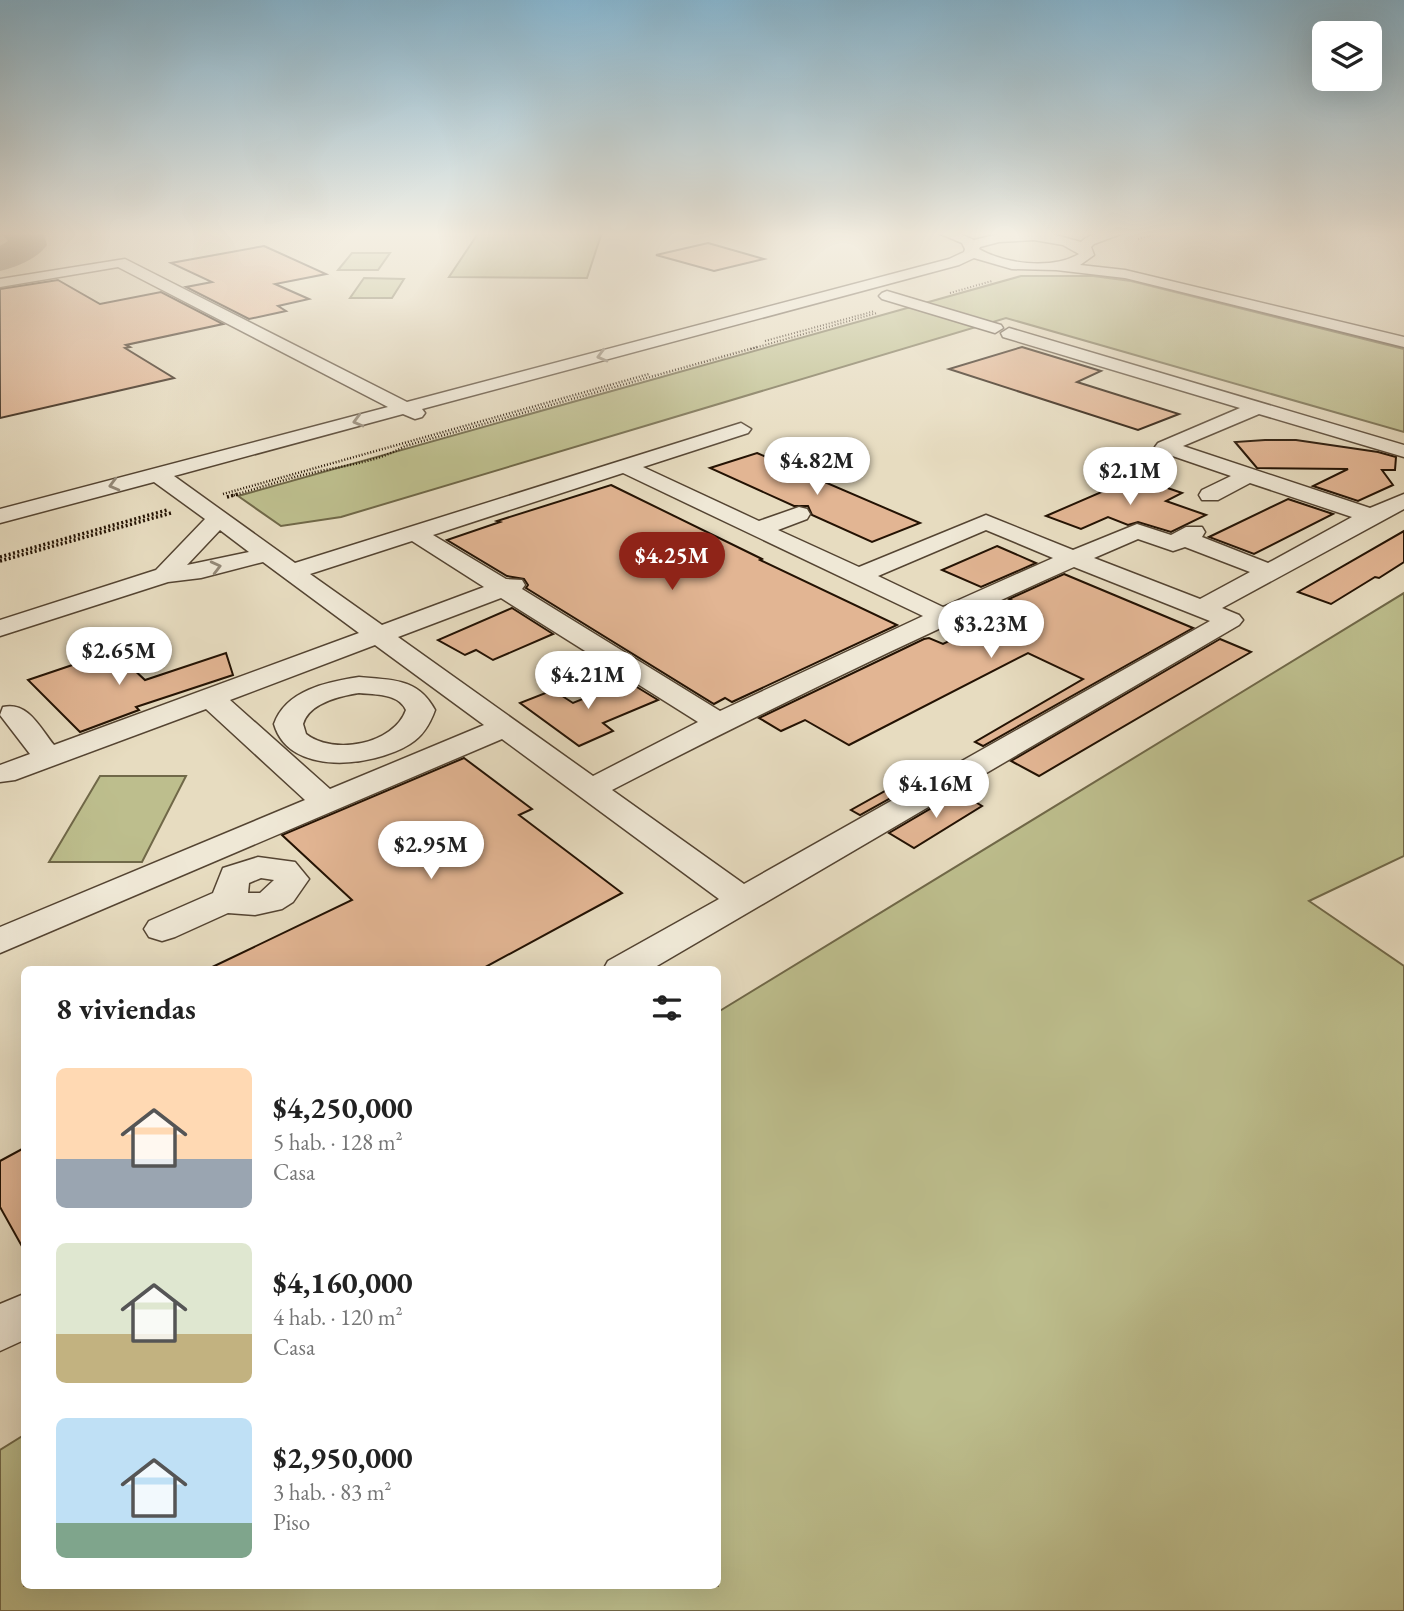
<!DOCTYPE html>
<html lang="es">
<head>
<meta charset="utf-8">
<style>
	body { margin:0; font-family:"EB Garamond",serif; background:#f6f6f6; color:#222; height:100vh; display:flex; flex-direction:column; font-size:26px; white-space:nowrap }
	* { box-sizing:border-box; margin:0 }
	p { font-size:23px; color:#767676 }
	.icon { flex:none; width:38px; height:38px; fill:none; stroke:currentColor; stroke-width:2; stroke-linecap:round; stroke-linejoin:round }
	.map { position:relative; flex:1; overflow:hidden }
	.panel { position:absolute; left:21px; top:966px; width:700px; height:623px; display:flex; flex-direction:column; background:#fff; border-radius:10px; box-shadow:0 7px 28px #0002 }
	.panel>* { flex:none }
	.tools { position:absolute; left:1312px; top:21px; display:grid; gap:14px }
	.tools a { display:grid; place-items:center; width:70px; height:70px; border-radius:10px; background:#fff; box-shadow:0 7px 28px #0002; font-size:35px }
	.price { position:absolute; translate:-50% -60px; padding:0 16px; border-radius:24px; background:#fff; color:#222; font-size:23px; line-height:46px; filter:drop-shadow(0 2px 4px #0008) }
	.price::after { content:''; position:absolute; left:50%; top:42px; width:21px; height:16px; margin-left:-10px; background:inherit; clip-path:polygon(0 0,100% 0,50% 100%) }
	.price.on { background:#8f2418; color:#fff }
	ul { padding:0; list-style:none }
	li { display:flex; align-items:center; gap:21px; height:175px; padding:0 35px }
	li span { display:grid; place-items:center; flex:none; width:196px; height:140px; border-radius:10px; color:#555 }
	li>.icon { margin-inline-start:auto }
	span .icon { width:84px; height:84px; fill:#fffc; stroke-width:1 }
	li b { font-size:30px }
	h2 { display:flex; justify-content:space-between; align-items:center; height:84px; padding:0 35px; font-size:30px }
	.map>svg:first-child { display:block }
	.green { fill:#bdbe8d; stroke:#706848; stroke-width:2 }
	.lines { fill:none; stroke-linecap:round; stroke-linejoin:round }
	.taxiway { fill:#857762; fill-rule:evenodd }
	.building { fill:#e2b593; stroke:#231203; stroke-width:2 }
	.minor-casing { stroke:#544432; stroke-width:3 }
	.path-far2 { stroke:#231203; stroke-width:2; stroke-dasharray:1 2; stroke-linecap:butt }
	.path-far1 { stroke:#231203; stroke-width:2.5; stroke-dasharray:1 2; stroke-linecap:butt }
	.path { stroke:#231203; stroke-width:3.5; stroke-dasharray:2 2.5; stroke-linecap:butt }
	.minor { fill:#efe8d6; fill-rule:evenodd }
	.oneway { stroke:#938877 }
</style>
</head>
<body>
<div class="map">
<svg width="1404" height="1611" viewBox="0 0 1404 1611">
	<rect width="100%" height="100%" fill="#e7dcc0"/>
	<filter id="stains"><feTurbulence type="fractalNoise" baseFrequency=".00286" numOctaves="4"/><feColorMatrix values="0 0 0 0 .2 0 0 0 0 .09 0 0 0 0 .02 0 0 0 .5 -.17"/></filter>
	<radialGradient id="worn" r=".72"><stop offset=".6" stop-color="#630" stop-opacity="0"/><stop offset="1" stop-color="#630" stop-opacity=".3"/></radialGradient>
	<g class="green">
		<path d="M479,232h123l-15,46 -138,-1z"/>
		<path d="M352,253h38l-12,17h-40z"/>
		<path d="M1021,276h72l38,5 273,68v83l-398,-114 -665,199 -60,9 -43,-30z"/>
		<path d="M364,278l40,1 -12,19h-42z"/>
		<path d="M1404,593v263l-95,45 95,65v645h-1404v-161l24,-15v151h694v-574z"/>
		<path d="M100,776h86l-44,86h-93z"/>
	</g>
	<g class="lines">
		<path class="taxiway" d="M0,232h43l4,13c-10,14 -30,22 -47,26v-25l8,-5z"/>
	</g>
	<g class="building">
		<path d="M708,243l56,16 -50,12 -58,-16z"/>
		<path d="M264,246l62,28 -51,10 34,15 -31,7 8,5 -37,8 -63,-32 26,-5 -41,-19z"/>
		<path d="M58,280l42,24 61,-12 62,32 -97,21 4,2 -5,1 49,30 -174,40v-129z"/>
		<path d="M1022,347l79,24 -24,11 102,32 -41,16 -189,-61z"/>
		<path d="M1265,440h31l82,12 18,5 -1,13h-13l11,15 -35,16 -45,-15 35,-17 -91,-1 -22,-26z"/>
		<path d="M757,453l163,70 -48,19 -60,-27 -4,-9h-14l-84,-38z"/>
		<path d="M1136,477l46,16 -16,8 40,14 -35,17 -33,-10 -10,3 -20,-8 -27,12 -35,-13z"/>
		<path d="M611,485l151,74 -2,1 137,65 -165,77 -7,-4 -11,6 -188,-116 2,-3 -4,-6 -17,-3 -60,-36 53,-18 -3,-1z"/>
		<path d="M1288,499l45,15 -79,40 -45,-17z"/>
		<path d="M1404,531v31l-25,16 -4,-1 -44,27 -33,-12z"/>
		<path d="M997,546l39,17 -55,24 -39,-17z"/>
		<path d="M1064,574l129,54 -210,118 -8,-4 108,-63 -55,-26 -179,92 -44,-25 -24,11 -22,-13 165,-79 5,-1 14,6 80,-38 -14,-7z"/>
		<path d="M512,608l41,26 -60,26 -17,-10 -11,5 -27,-15z"/>
		<path d="M1220,639l31,13 -212,124 -28,-15z"/>
		<path d="M114,651l31,29 81,-27 7,22 -97,32 3,3 -59,22 -52,-52z"/>
		<path d="M627,681l31,19 -55,23 10,8 -34,15 -59,-43 33,-13 20,13z"/>
		<path d="M464,758l68,51 -13,6 103,78 -142,77h-274l146,-70 -70,-65z"/>
		<path d="M921,771l9,5 -70,39 -9,-5z"/>
		<path d="M959,792l23,14 -68,42 -25,-15z"/>
		<path d="M24,1148v102l-24,-43v-46z"/>
	</g>
	<g class="lines">
		<g class="minor-casing">
			<g id="minor">
				<path d="M936,232h20l18,8 25,-6 35,-2 18,2 29,8c10,-11 30,-10 45,-10l-32,12 -3,3 3,8 -14,10 45,5 279,67v10l-279,-69 -69,-8 -44,-1 -38,-11 -15,7 -537,144 3,4 -3,4 -7,2 -12,-5 -229,62 121,87 446,-140 10,6 -3,4 -105,34 116,54 40,-14 8,2 3,5 -3,5 -29,11 81,37 127,-52 87,35 64,-26 34,11 15,-8h16l3,5 -3,5 66,26 84,-46 -102,-34 -32,17h-16l-3,-5 3,-5 29,-14 -73,-25 -3,-4 3,-4 82,-35 -237,-71 -2,-4 8,-5 395,117v12l-145,-43 -76,32 187,62 34,-14v15l-182,99 17,7 4,5 -4,5 -589,345h-47l5,-9 111,-62 -217,-160 -502,214v-26l305,-127 -99,-91 -191,71 -15,2v-17l30,-11 -30,-39 3,-8c25,-6 37,21 51,38l305,-112 -96,-71 -62,16 -33,4 -168,54v-16l156,-50 49,-51 -51,-37 -154,41v-14l388,-102 -270,-140 -118,20v-8l125,-20 282,143 542,-143 15,-7 1,-3 -3,-6zM1034,240l29,5 16,9c-27,16 -74,10 -100,-5l1,-2 19,-5zM623,473l300,143 -203,95 -198,-122 3,-4 -3,-5 -16,-1 -73,-44zM220,530l29,22 -62,13zM986,530l67,28 -110,49 -65,-31zM1138,539l35,12 12,-4 65,25 -50,27 -106,-41zM412,541l72,46 -102,38 -72,-51zM1074,567l136,54 -466,263 -132,-94c152,-79 306,-153 462,-223zM501,598l197,124 -105,54 -195,-139zM375,645l109,80 -154,64 -100,-89z"/>
				<path d="M887,291l114,34 2,3 -8,5 -113,-34 -3,-3 3,-3z"/>
				<path d="M359,677c33,3 59,1 76,33 -5,14 -12,26 -25,34 -37,23 -121,33 -136,-20 12,-34 53,-42 85,-47zM359,693c17,2 39,0 47,17 -12,34 -72,46 -100,24l-3,-10c6,-21 37,-28 56,-31z"/>
				<path d="M258,857l37,5 14,17 -16,23 -11,7 -27,6 -27,-2 -53,24 -13,4 -13,-4 -5,-8 5,-8 64,-28 10,-25zM261,878l13,2 -14,13h-12l1,-10z"/>
				<path d="M24,1294v46l-24,11v-47z"/>
			</g>
		</g>
		<g class="path-far2">
			<path d="M1138,239l27,-7"/>
			<path d="M950,293l42,-12"/>
			<path d="M765,341l110,-30"/>
			<path d="M751,349l126,-36"/>
		</g>
		<g class="path-far1">
			<path d="M223,494l426,-120"/>
			<path d="M231,496c28,-8 57,-18 85,-24 31,-7 61,-10 89,-26l352,-99"/>
		</g>
		<g class="path">
			<path d="M227,497l11,-3"/>
			<path d="M0,557l167,-47"/>
			<path d="M0,561l171,-48"/>
		</g>
		<use href="#minor" class="minor"/>
	</g>
	<defs><path id="oneway-chevron" d="M-2-3.5L2.5 0L-2 3.5" fill="none" stroke-width="1.6" stroke-linecap="round" stroke-linejoin="round" transform="scale(1.75)"/></defs>
	<g class="oneway">
		<use href="#oneway-chevron" transform="translate(602 356) rotate(165)"/>
		<use href="#oneway-chevron" transform="translate(358 421) rotate(165)"/>
		<use href="#oneway-chevron" transform="translate(114 485) rotate(165)"/>
		<use href="#oneway-chevron" transform="translate(216 567) rotate(-14)"/>
	</g>
	<linearGradient id="sky" x2="0" y2="1"><stop stop-color="#87b7d2"/><stop offset="0.51" stop-color="#f4efe3"/><stop offset="1" stop-color="#f4efe3" stop-opacity="0"/></linearGradient>
	<rect width="1404" height="458" fill="url(#sky)"/>
	<rect width="100%" height="100%" filter="url(#stains)"/>
	<rect width="100%" height="100%" fill="url(#worn)"/>
</svg>
<div class="tools">
<a><svg class="icon" aria-label="layers" viewBox="0 0 24 24"><path d="M12 4l9 5-9 5-9-5zM3 14l9 5 9-5"/></svg></a>
</div>
<b class="price" style="left:817px;top:497px">$4.82M</b>
<b class="price" style="left:1130px;top:507px">$2.1M</b>
<b class="price on" style="left:672px;top:592px">$4.25M</b>
<b class="price" style="left:991px;top:660px">$3.23M</b>
<b class="price" style="left:119px;top:687px">$2.65M</b>
<b class="price" style="left:588px;top:711px">$4.21M</b>
<b class="price" style="left:936px;top:820px">$4.16M</b>
<b class="price" style="left:431px;top:881px">$2.95M</b>
<section class="panel">
<h2>8 viviendas<svg class="icon" aria-label="filters" viewBox="0 0 24 24"><path d="M4 7h16M4 17h16"/><circle cx="9" cy="7" r="2"/><circle cx="15" cy="17" r="2"/></svg></h2>
<ul>
<li><span style="background:linear-gradient(#ffd9b3 65%,#9aa5b1 0)"><svg class="icon" aria-label="home" viewBox="0 0 24 24"><path d="M3 11l9-7 9 7M6 9v11h12V9"/></svg></span><div><b>$4,250,000</b><p>5 hab. · 128 m²</p><p>Casa</p></div></li>
<li><span style="background:linear-gradient(#dfe7d0 65%,#c2b280 0)"><svg class="icon" aria-label="home" viewBox="0 0 24 24"><path d="M3 11l9-7 9 7M6 9v11h12V9"/></svg></span><div><b>$4,160,000</b><p>4 hab. · 120 m²</p><p>Casa</p></div></li>
<li><span style="background:linear-gradient(#bfe0f5 75%,#7fa58c 0)"><svg class="icon" aria-label="home" viewBox="0 0 24 24"><path d="M3 11l9-7 9 7M6 9v11h12V9"/></svg></span><div><b>$2,950,000</b><p>3 hab. · 83 m²</p><p>Piso</p></div></li>
</ul>
</section>
</div>
</body>
</html>
